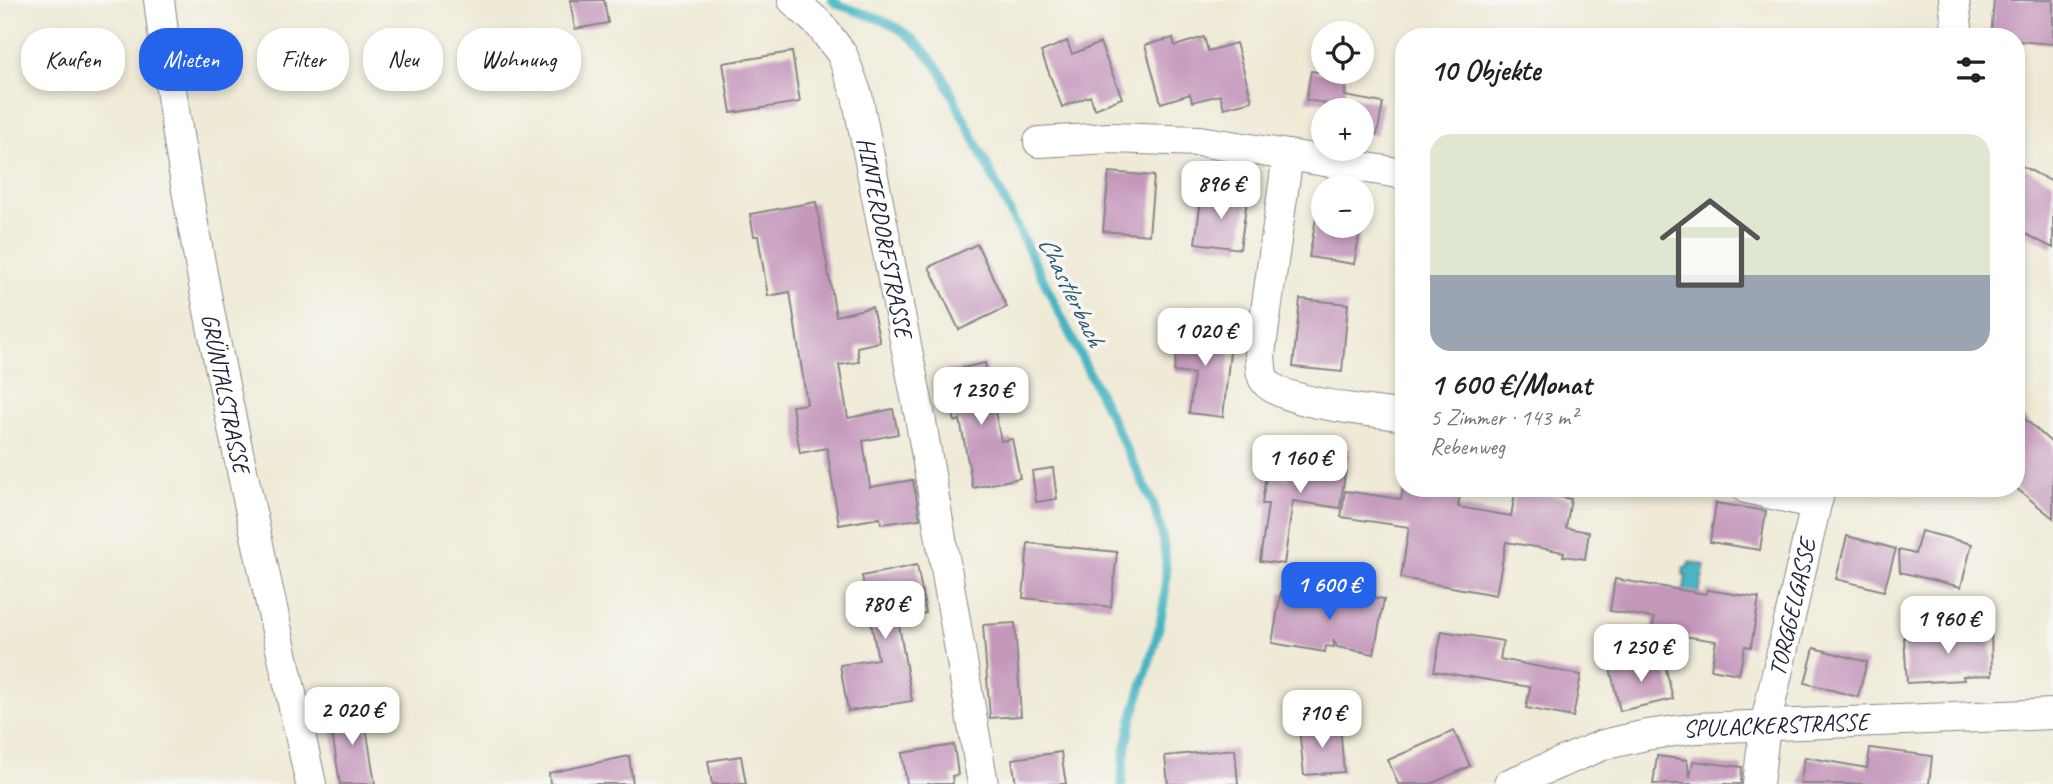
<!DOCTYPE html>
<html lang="de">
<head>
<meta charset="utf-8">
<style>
	body { margin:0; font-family:Caveat,sans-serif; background:#f6f6f6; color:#222; height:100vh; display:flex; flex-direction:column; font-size:26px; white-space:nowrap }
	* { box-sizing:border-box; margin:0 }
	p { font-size:23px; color:#767676 }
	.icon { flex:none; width:38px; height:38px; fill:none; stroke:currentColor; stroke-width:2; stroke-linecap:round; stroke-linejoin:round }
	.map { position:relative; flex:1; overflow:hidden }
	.sheet { position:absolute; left:1395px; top:28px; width:630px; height:469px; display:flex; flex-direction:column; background:#fff; border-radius:28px; box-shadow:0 4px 10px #0003 }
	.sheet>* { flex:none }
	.top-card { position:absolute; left:21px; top:28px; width:665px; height:63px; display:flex; gap:14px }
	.controls { position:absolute; left:1311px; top:21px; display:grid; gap:14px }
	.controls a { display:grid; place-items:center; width:63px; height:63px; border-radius:50%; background:#fff; box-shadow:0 4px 10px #0003; font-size:35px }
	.price { position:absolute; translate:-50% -60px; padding:0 16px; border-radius:14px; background:#fff; color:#222; font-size:23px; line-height:46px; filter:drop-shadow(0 2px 4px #0008) }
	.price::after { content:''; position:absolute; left:50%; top:42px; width:21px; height:16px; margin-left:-10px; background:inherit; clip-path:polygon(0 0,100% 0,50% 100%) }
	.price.on { background:#2563eb; color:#fff }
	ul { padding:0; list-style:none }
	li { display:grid; align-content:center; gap:14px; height:371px; padding:0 35px }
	li span { display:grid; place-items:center; height:217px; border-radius:21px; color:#555 }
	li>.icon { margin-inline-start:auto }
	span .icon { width:126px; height:126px; fill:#fffc; stroke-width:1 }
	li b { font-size:30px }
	h2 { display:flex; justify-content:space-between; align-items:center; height:84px; padding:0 35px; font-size:30px }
	.tag { padding:0 24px; border-radius:28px; background:#fff; box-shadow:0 4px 10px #0003; font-size:24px; line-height:63px }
	.tag.on { background:#2563eb; color:#fff }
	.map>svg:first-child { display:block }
	.water { fill:#47b5c2; stroke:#346c7e; stroke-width:2 }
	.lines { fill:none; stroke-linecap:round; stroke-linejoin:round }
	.stream { stroke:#47b5c2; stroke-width:9 }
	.building { fill:#c497bb }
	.minor-casing { stroke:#888688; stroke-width:32 }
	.minor { stroke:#fff; stroke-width:30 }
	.labels { text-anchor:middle; stroke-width:7; stroke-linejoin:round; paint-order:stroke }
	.street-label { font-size:24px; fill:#22223b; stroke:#f6f6f2 }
	.water-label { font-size:26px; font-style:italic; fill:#315d71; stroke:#f6f6f2 }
</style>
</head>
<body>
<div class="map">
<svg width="2053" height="784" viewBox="0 0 2053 784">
	<rect width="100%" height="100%" fill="#f6f6f2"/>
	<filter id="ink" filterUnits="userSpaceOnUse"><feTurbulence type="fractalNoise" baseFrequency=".0143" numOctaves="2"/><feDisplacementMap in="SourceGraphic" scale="14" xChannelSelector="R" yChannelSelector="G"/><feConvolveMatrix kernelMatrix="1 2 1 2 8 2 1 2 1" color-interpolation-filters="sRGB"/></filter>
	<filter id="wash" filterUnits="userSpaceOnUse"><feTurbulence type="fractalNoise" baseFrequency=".00686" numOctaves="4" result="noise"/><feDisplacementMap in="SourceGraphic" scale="28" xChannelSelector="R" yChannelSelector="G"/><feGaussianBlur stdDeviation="1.57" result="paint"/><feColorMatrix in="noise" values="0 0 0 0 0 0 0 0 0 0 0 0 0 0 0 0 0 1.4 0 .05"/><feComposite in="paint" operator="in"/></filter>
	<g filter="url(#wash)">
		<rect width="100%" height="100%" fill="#efead6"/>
		<path class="water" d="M1689,562l16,3 -7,33 -15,-3 3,-19 -3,-1 1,-8h4z"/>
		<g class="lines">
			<path class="stream" d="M832,0l7,5c51,18 71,21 103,69l211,429c8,25 14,48 13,75 -2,70 -43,135 -44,206"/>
		</g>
		<g id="blocks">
			<g class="building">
				<path d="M570,0h34l4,23 -33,6z"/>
				<path d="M1994,0h59v44l-37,-3v-4h-25z"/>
				<path d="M1204,37l4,14 28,-8 16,58 -28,7 -4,-13 -28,7 -2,-8 -29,9 -16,-58 28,-7 2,8z"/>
				<path d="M1067,41l5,13 28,-11 22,55 -27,11 -5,-13 -28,11 -21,-55z"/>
				<path d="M792,52l8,50 -69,11 -8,-50z"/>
				<path d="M1311,71l35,5 -1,20 38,7 -6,32 -15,-2v-23h-38l1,-7 -19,-3z"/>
				<path d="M2016,163l37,19v66l-37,-19z"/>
				<path d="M1109,172l45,4 -5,59 -46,-4z"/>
				<path d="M1202,193l45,7 -7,49 -45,-6z"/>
				<path d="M816,202l20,114 36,-9 8,35 -23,5 2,15 -20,3 9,53 45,-9 5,25 -35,7 7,46 43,-7 7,39 -39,5 -1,-6 -41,7 -12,-77 -27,5 -8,-47 15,-2 -17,-112 -22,4 -10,-60h-4l-4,-22z"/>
				<path d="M1317,213l6,1v12h38l-7,38 -45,-7z"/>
				<path d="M977,244l30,63 -48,23 -30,-63z"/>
				<path d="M1300,299l48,5 -6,68 -49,-5z"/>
				<path d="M1179,328l53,5 -9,84 -34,-4 5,-39 -20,-2z"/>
				<path d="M985,363l16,78 11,-2 8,39 -47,10 -13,-68 -5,2 -11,-50z"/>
				<path d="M2016,411l37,33v74l-37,-30z"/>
				<path d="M1293,447l55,7 -8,54 -47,-7 -9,63 -24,-3 8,-57h-6l4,-29 22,4z"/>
				<path d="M1053,468l4,31 -21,3 -4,-31z"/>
				<path d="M1403,488h58l-3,19 53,9 5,-27 55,10 -5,29 23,4 -4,27 -22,-3 1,-4 -58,-10 -10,53 -95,-17 8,-51 -68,-10 4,-26 56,8z"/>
				<path d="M1716,503l50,8 -6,39 -50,-8z"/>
				<path d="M1921,531l51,13 -11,43 -61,-15 -1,-22 16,4z"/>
				<path d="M1847,536l49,13 -12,42 -48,-12z"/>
				<path d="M1028,543l89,9 -6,55 -88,-9z"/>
				<path d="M917,565l9,48 -28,6 14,82 -64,10 -8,-46 38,-6 -16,-83z"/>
				<path d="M1615,579l91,15 1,-4 52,8 -8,49 -6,-1 -6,28 -28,-5 5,-28 -64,-10 2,-13 -44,-7z"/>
				<path d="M1337,591l47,8 -10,55 -37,-7 -4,-8 1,8 -8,-1 -1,6 -53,-9 9,-51 54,10z"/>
				<path d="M1015,623l6,93 -31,2 -7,-93z"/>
				<path d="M1991,629l1,46 -29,1 1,4 -57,3 -3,-46 59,-4 -1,-3z"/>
				<path d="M1442,631l61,10 -3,18 81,16 -8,42 -47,-9 4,-21 -96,-16z"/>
				<path d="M1814,648l53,14 -9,35 -53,-14z"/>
				<path d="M1663,656l10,43 -53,12 -10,-43z"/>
				<path d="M363,708l12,76h-35l-11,-71z"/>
				<path d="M1340,725l4,47 -40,3 -5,-47z"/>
				<path d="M1454,731l16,35 -39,18h-33l-10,-24z"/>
				<path d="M954,745l4,30 -6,1 1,8h-46l-5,-31z"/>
				<path d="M1870,748l62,8 -3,28h-129l5,-27 62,11z"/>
				<path d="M1235,749l3,35h-70l-3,-28z"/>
				<path d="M1061,752l5,32h-50l-4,-25z"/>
				<path d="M629,756l4,28h-83l-1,-11z"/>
				<path d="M741,756l5,28h-34l-4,-23z"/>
				<path d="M1657,756l30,4 3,17 3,-16 49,6 -1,17h-88z"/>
			</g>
		</g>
	</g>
	<g filter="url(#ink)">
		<use href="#blocks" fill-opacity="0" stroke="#888688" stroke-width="2"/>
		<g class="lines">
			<g class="minor-casing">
				<g id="minor">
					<path id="s1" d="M159,0c32,264 95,524 152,784"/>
					<path id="s2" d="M793,0l27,25 22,29 15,41 64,327 62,362"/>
					<path d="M1954,0l4,37"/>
					<path d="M1039,142l71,-4 89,3 89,14"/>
					<path d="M1404,174l-116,-19 -28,199c1,9 0,20 5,27 16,23 110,30 139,35"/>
					<path d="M1746,488l70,16"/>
					<path id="s3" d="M1509,784l94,-39 43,-10 51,-7 356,-14"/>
					<path id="s4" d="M1758,784l7,-58 51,-222 5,-16"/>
				</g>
			</g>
			<use href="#minor" class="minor"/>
		</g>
	</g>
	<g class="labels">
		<g class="street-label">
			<text dy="8" stroke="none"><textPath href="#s2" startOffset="262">HINTERDORFSTRASSE</textPath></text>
			<text dy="8" stroke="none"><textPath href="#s1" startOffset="399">GRÜNTALSTRASSE</textPath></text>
			<text dy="8" stroke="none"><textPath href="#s4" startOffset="180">TORGGELGASSE</textPath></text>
			<text dy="8" stroke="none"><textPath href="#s3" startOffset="276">SPULACKERSTRASSE</textPath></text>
		</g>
		<g class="water-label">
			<text transform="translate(1072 291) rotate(64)" y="9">Chastlerbach</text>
		</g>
	</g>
</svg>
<div class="controls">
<a><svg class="icon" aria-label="locate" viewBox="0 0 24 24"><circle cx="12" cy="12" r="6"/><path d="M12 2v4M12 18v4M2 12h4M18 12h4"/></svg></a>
<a>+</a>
<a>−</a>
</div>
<b class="price" style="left:1221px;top:221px">896 €</b>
<b class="price" style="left:1205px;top:368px">1 020 €</b>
<b class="price" style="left:981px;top:427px">1 230 €</b>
<b class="price" style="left:1300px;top:495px">1 160 €</b>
<b class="price on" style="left:1329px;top:622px">1 600 €</b>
<b class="price" style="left:885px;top:641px">780 €</b>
<b class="price" style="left:1948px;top:656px">1 960 €</b>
<b class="price" style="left:1641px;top:684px">1 250 €</b>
<b class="price" style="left:352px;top:747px">2 020 €</b>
<b class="price" style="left:1322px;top:750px">710 €</b>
<div class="top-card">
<a class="tag">Kaufen</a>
<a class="tag on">Mieten</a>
<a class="tag">Filter</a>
<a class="tag">Neu</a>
<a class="tag">Wohnung</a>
</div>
<section class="sheet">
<h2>10 Objekte<svg class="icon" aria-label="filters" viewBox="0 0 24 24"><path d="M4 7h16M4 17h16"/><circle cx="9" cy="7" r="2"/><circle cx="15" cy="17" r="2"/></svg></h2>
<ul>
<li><span style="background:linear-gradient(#dfe7d0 65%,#9aa5b1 0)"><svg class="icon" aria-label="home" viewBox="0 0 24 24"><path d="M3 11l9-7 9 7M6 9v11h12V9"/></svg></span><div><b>1 600 €/Monat</b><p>5 Zimmer · 143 m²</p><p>Rebenweg</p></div></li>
</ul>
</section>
</div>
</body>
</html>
